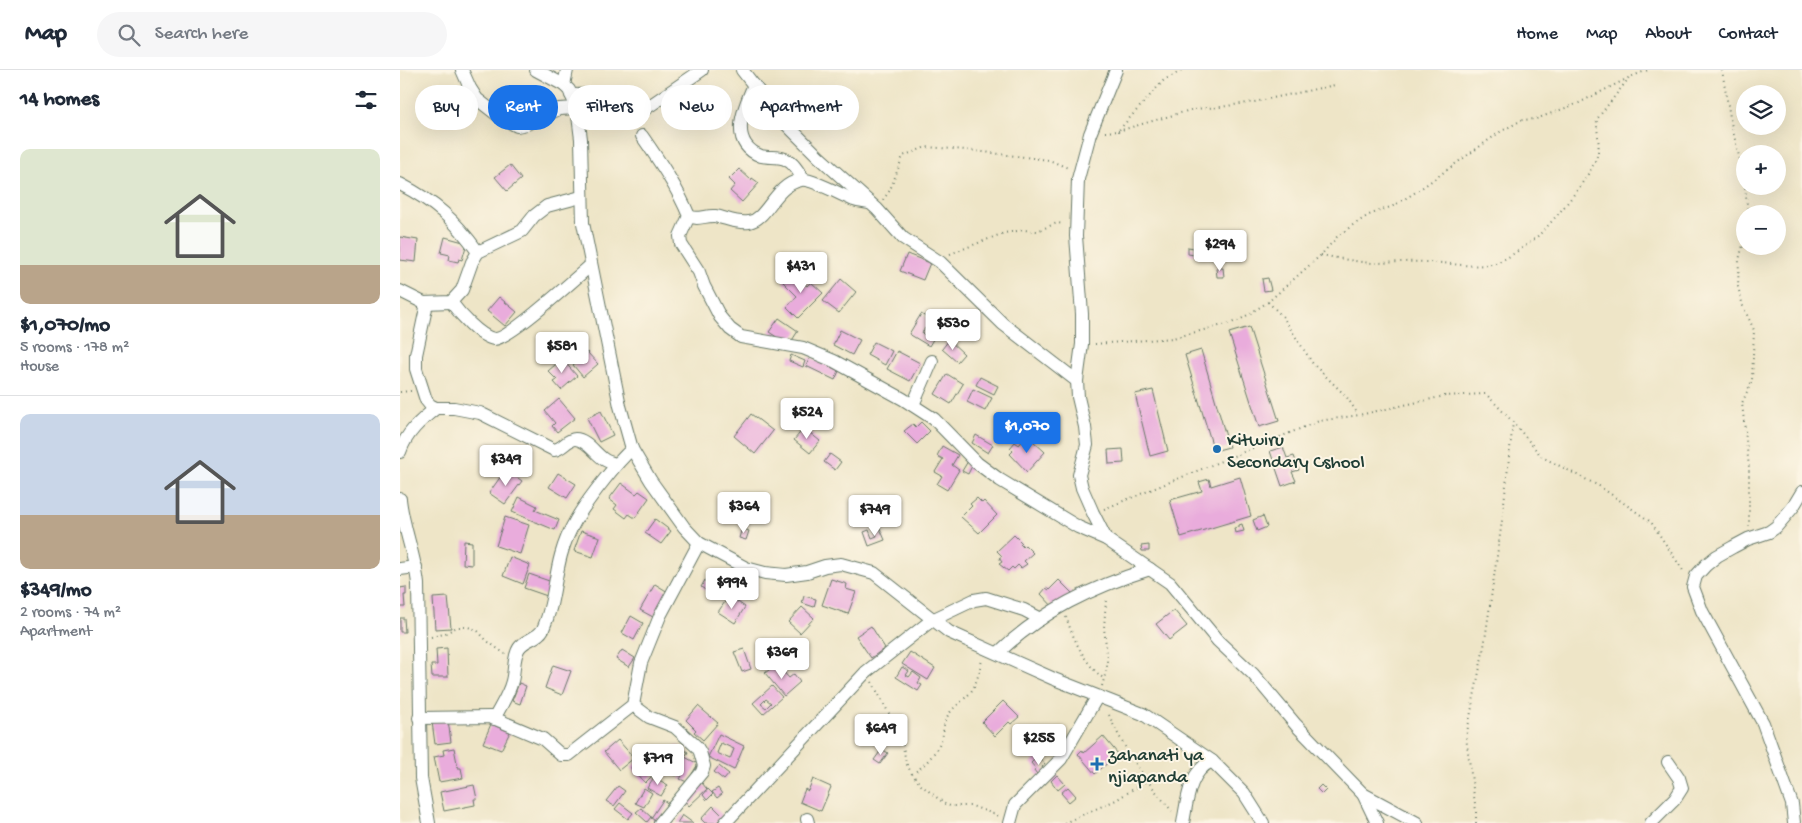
<!DOCTYPE html>
<html lang="en">
<head>
<meta charset="utf-8">
<style>
	body { margin:0; font-family:"Gochi Hand",sans-serif; background:#f6f6f7; color:#1f2937; height:100vh; display:flex; flex-direction:column; font-size:19px; white-space:nowrap }
	* { box-sizing:border-box; margin:0 }
	p { font-size:16px; color:#747a83 }
	.icon { flex:none; width:28px; height:28px; fill:none; stroke:currentColor; stroke-width:2; stroke-linecap:round; stroke-linejoin:round }
	.map { position:relative; flex:1; overflow:hidden }
	.drawer { display:flex; flex-direction:column; background:#fff; width:400px }
	.drawer>* { flex:none }
	.banner { position:absolute; left:15px; top:15px; width:475px; height:45px; display:flex; gap:10px }
	.fabs { position:absolute; left:1336px; top:15px; display:grid; gap:10px }
	.fabs a { display:grid; place-items:center; width:50px; height:50px; border-radius:50%; background:#fff; box-shadow:0 5px 20px #0002; font-size:25px }
	.price { position:absolute; translate:-50% -42px; padding:0 11px; border-radius:5px; background:#fff; color:#222; font-size:16px; line-height:32px; filter:drop-shadow(0 1px 2px #0008) }
	.price::after { content:''; position:absolute; left:50%; top:30px; width:15px; height:11px; margin-left:-8px; background:inherit; clip-path:polygon(0 0,100% 0,50% 100%) }
	.price.on { background:#1a73e8; color:#fff }
	ul { padding:0; list-style:none }
	li { display:grid; align-content:center; gap:10px; height:265px; padding:0 20px }
	li+li { border-top:1px solid #e0e1e3 }
	li span { display:grid; place-items:center; height:155px; border-radius:10px; color:#555 }
	li>.icon { margin-inline-start:auto }
	span .icon { width:90px; height:90px; fill:#fffc; stroke-width:1 }
	li b { font-size:21px }
	h2 { display:flex; justify-content:space-between; align-items:center; height:60px; padding:0 20px; font-size:21px }
	.chip { padding:0 18px; border-radius:22px; background:#fff; box-shadow:0 5px 20px #0002; font-size:18px; line-height:45px }
	.chip.on { background:#1a73e8; color:#fff }
	header { display:flex; align-items:center; gap:30px; box-sizing:border-box; height:70px; padding:0 25px; background:#fff; border-bottom:1px solid #e0e1e3 }
	header strong { font-size:24px }
	nav { display:flex; gap:28px; margin-inline-start:auto; font-size:18px }
	.search { width:350px; height:45px; background:#f6f6f7; display:flex; align-items:center; gap:12px; box-sizing:border-box; padding:0 18px; border-radius:28px; color:#747a83; font-size:19px }
	main { display:flex; flex:1; min-height:0 }
	.map>svg:first-child { display:block }
	.building { fill:#e9acdc; fill-rule:evenodd }
	.lines { fill:none; stroke-linecap:round; stroke-linejoin:round }
	.minor-casing { stroke:#677867; stroke-width:14 }
	.path { stroke:#677867; stroke-width:2; stroke-dasharray:1 4; stroke-linecap:butt }
	.minor { stroke:#fff; stroke-width:12 }
	.poi-dot { fill:#1f6fb2; stroke:#fcf5e5; stroke-width:2 }
	.labels { text-anchor:middle; stroke-width:4; stroke-linejoin:round; paint-order:stroke }
	.poi-label { font-size:19px; fill:#1f3d34; stroke:#fcf5e5; text-anchor:start }
</style>
</head>
<body>
<header>
<strong>Map</strong>
<div class="search"><svg class="icon" aria-label="search" viewBox="0 0 24 24"><circle cx="10" cy="10" r="6"/><path d="M15 15l6 6"/></svg>Search here</div>
<nav><a>Home</a><a>Map</a><a>About</a><a>Contact</a></nav>
</header>
<main>
<section class="drawer">
<h2>14 homes<svg class="icon" aria-label="filters" viewBox="0 0 24 24"><path d="M4 7h16M4 17h16"/><circle cx="9" cy="7" r="2"/><circle cx="15" cy="17" r="2"/></svg></h2>
<ul>
<li><span style="background:linear-gradient(#dfe7d0 75%,#b9a48a 0)"><svg class="icon" aria-label="home" viewBox="0 0 24 24"><path d="M3 11l9-7 9 7M6 9v11h12V9"/></svg></span><div><b>$1,070/mo</b><p>5 rooms · 178 m²</p><p>House</p></div></li>
<li><span style="background:linear-gradient(#c9d6e8 65%,#b9a48a 0)"><svg class="icon" aria-label="home" viewBox="0 0 24 24"><path d="M3 11l9-7 9 7M6 9v11h12V9"/></svg></span><div><b>$349/mo</b><p>2 rooms · 74 m²</p><p>Apartment</p></div></li>
</ul>
</section>
<div class="map">
<svg width="1402" height="753" viewBox="0 0 1402 753">
	<rect width="100%" height="100%" fill="#fcf5e5"/>
	<filter id="ink" filterUnits="userSpaceOnUse"><feTurbulence type="fractalNoise" baseFrequency=".02" numOctaves="2"/><feDisplacementMap in="SourceGraphic" scale="10" xChannelSelector="R" yChannelSelector="G"/><feConvolveMatrix kernelMatrix="1 2 1 2 8 2 1 2 1" color-interpolation-filters="sRGB"/></filter>
	<filter id="wash" filterUnits="userSpaceOnUse"><feTurbulence type="fractalNoise" baseFrequency=".0096" numOctaves="4" result="noise"/><feDisplacementMap in="SourceGraphic" scale="20" xChannelSelector="R" yChannelSelector="G"/><feGaussianBlur stdDeviation="1.12" result="paint"/><feColorMatrix in="noise" values="0 0 0 0 0 0 0 0 0 0 0 0 0 0 0 0 0 1.4 0 .05"/><feComposite in="paint" operator="in"/></filter>
	<g filter="url(#wash)">
		<rect width="100%" height="100%" fill="#eee5c7"/>
		<g id="blocks">
			<g class="building">
				<path d="M110,95l11,14 -14,12 -12,-14z"/>
				<path d="M339,99l12,11 1,-2 7,5 -17,19 -12,-11 5,-6 -6,-6z"/>
				<path d="M0,167l18,3 -2,22 -16,-2z"/>
				<path d="M45,167l22,6 -5,17 -3,-1 -1,3 -9,-2 1,-5 -9,-2z"/>
				<path d="M788,177l6,1v7l-6,-1z"/>
				<path d="M507,184l23,9 -7,17 -23,-9z"/>
				<path d="M397,198l5,6 -4,3 9,9 4,-4 12,11 -25,25 -11,-11 10,-11 -14,-14z"/>
				<path d="M816,198h7l1,9h-7z"/>
				<path d="M868,208l3,12 -7,1 -2,-12z"/>
				<path d="M441,209l15,13 -17,21 -16,-12z"/>
				<path d="M99,227l18,15 -12,14 -18,-15z"/>
				<path d="M521,244l20,12 -12,20 -20,-12zM525,258l4,2 -4,6 -3,-3z"/>
				<path d="M379,248l19,13 -9,14 -20,-13z"/>
				<path d="M849,257l30,94 -20,6 -30,-94z"/>
				<path d="M440,260l20,10 -8,15 -19,-10z"/>
				<path d="M549,270l15,14 -7,8 -15,-13z"/>
				<path d="M474,272l18,9 -7,14 -18,-10z"/>
				<path d="M801,280l28,97 -15,4 -29,-96z"/>
				<path d="M497,281l23,12 -10,18 -23,-12z"/>
				<path d="M187,282l11,12 -15,13 -10,-12z"/>
				<path d="M391,285l14,6 -2,6 -14,-6z"/>
				<path d="M410,287l29,14 -4,9 -29,-14z"/>
				<path d="M162,289l15,17 -16,14 -7,-8 3,-2 -9,-9z"/>
				<path d="M547,304l16,10 -12,20 -16,-10z"/>
				<path d="M580,307l18,9 -4,8 -18,-9z"/>
				<path d="M573,319l19,9 -7,13 -18,-9z"/>
				<path d="M753,320l15,61 -18,5 -15,-62z"/>
				<path d="M159,329l16,19 -18,14 -5,-6 3,-3 -10,-12z"/>
				<path d="M201,341l12,24 -14,7 -12,-24z"/>
				<path d="M351,344l22,17 -18,23 -21,-18z"/>
				<path d="M521,352l9,9 -13,13 -13,-13 9,-7 3,3z"/>
				<path d="M404,358l16,13 -10,12 -16,-13z"/>
				<path d="M576,365l17,10 -5,8 -16,-10z"/>
				<path d="M625,368l5,4 2,-2 13,12 -18,20 -17,-18 3,-3 -3,-3 5,-6 4,3z"/>
				<path d="M542,376l16,9 -6,10 7,5 -12,20 -10,-6 5,-8 -7,-4 8,-13 -6,-3z"/>
				<path d="M883,377l4,11 7,-2 5,14 -7,2 4,9 -14,5 -12,-35z"/>
				<path d="M723,379l1,14 -15,1 -1,-14z"/>
				<path d="M430,384l11,8 -6,8 -11,-8z"/>
				<path d="M568,391l5,3 -5,10 -6,-3z"/>
				<path d="M106,399l16,12 -17,23 -16,-11z"/>
				<path d="M158,403l18,11 -9,14 -18,-11z"/>
				<path d="M840,407l11,39 -70,21 -11,-37 32,-9 -3,-9 10,-3 2,7z"/>
				<path d="M221,413l15,11 3,-3 10,7 -14,20 -6,-4 -3,4 -12,-9 3,-4 -8,-6z"/>
				<path d="M119,427l18,9 -2,4 24,10 -4,10 -43,-18z"/>
				<path d="M577,428l5,5 2,-2 13,14 -18,18 -18,-16 11,-11 -2,-2z"/>
				<path d="M863,446l4,11 -10,4 -4,-11z"/>
				<path d="M105,447l24,8 -9,29 -24,-8z"/>
				<path d="M255,449l16,12 -10,13 -16,-11z"/>
				<path d="M842,454l2,7 -9,2 -1,-5 5,-1v-2z"/>
				<path d="M479,456l6,14 -16,6 -5,-14 5,-2 3,8 5,-2 -3,-8z"/>
				<path d="M342,458l7,3 -3,9 -7,-2z"/>
				<path d="M181,461l19,6 -7,20 -19,-6z"/>
				<path d="M614,465l8,8 -2,1 3,3 2,-2 8,8 -9,8 3,3 -6,4 -3,-3 -4,4 -2,-2 -4,4 -9,-7 3,-2 -3,-4 3,-2 -5,-5z"/>
				<path d="M64,471l8,1v23l-9,-1z"/>
				<path d="M749,475v6h-7l-1,-5z"/>
				<path d="M110,487l20,8 -7,19 -20,-8z"/>
				<path d="M129,504l26,9 -5,14 -26,-9z"/>
				<path d="M431,509l16,5 -1,5 10,3 -8,22 -26,-9z"/>
				<path d="M305,510l11,6 -5,8 -10,-7z"/>
				<path d="M659,510l13,13 -17,16 -14,-15 5,-6 3,2z"/>
				<path d="M255,514l13,8 -15,25 -13,-7z"/>
				<path d="M6,517v8h-2l1,12h-5v-19z"/>
				<path d="M329,526l16,11 -10,16 -17,-11z"/>
				<path d="M404,526l12,3 -2,8 -12,-4z"/>
				<path d="M48,527l3,31 -16,1 -2,-31z"/>
				<path d="M402,537l12,11 -14,15 -12,-11z"/>
				<path d="M774,540l13,16 -18,14 -13,-16z"/>
				<path d="M231,546l12,7 -9,17 -12,-7z"/>
				<path d="M0,548h4l1,14h-5z"/>
				<path d="M471,556l14,22 -14,10 -15,-22z"/>
				<path d="M47,578l1,29h-16l-1,-12h6l-1,-16z"/>
				<path d="M344,579l7,20 -9,3 -8,-20z"/>
				<path d="M222,580l13,8 -6,9 -13,-8z"/>
				<path d="M510,582l25,16 -7,12 -26,-16z"/>
				<path d="M153,595l18,6 -9,24 -17,-7z"/>
				<path d="M374,596l3,5 3,-3 9,10 5,-4 6,8 -16,14 -19,-23z"/>
				<path d="M502,597l7,4 -3,4 3,2 4,-5 8,6 -3,5 4,2 -4,6 -22,-14z"/>
				<path d="M119,613l7,3 -6,18 -8,-3z"/>
				<path d="M372,616l10,11 -19,17 -10,-11zM366,629l5,4 -5,5 -5,-4z"/>
				<path d="M603,631l16,16 -8,7 -2,-2 -14,14 -13,-14z"/>
				<path d="M298,636l20,17 -15,17 -9,-8 2,-2 -10,-10z"/>
				<path d="M48,650l3,22 -16,2 -3,-22z"/>
				<path d="M91,654l19,8 -9,18 -18,-7z"/>
				<path d="M319,664l25,12 -10,24 -26,-13zM321,673l13,6 -4,10 -13,-6z"/>
				<path d="M703,666l15,18 -23,20 -17,-20 4,-4 2,3z"/>
				<path d="M218,670l16,18 -15,12 -15,-18z"/>
				<path d="M276,675l12,7 -3,5 13,7 -11,18 -7,-3 2,-3 -5,-2 -1,2 -13,-7z"/>
				<path d="M54,678l4,20h3l2,10 -24,4 -5,-25 10,-2 -1,-5z"/>
				<path d="M482,679l6,4 -8,11 -6,-4z"/>
				<path d="M638,686l7,8 -3,3 3,5 -6,5 -5,-7 2,-1 -5,-6z"/>
				<path d="M238,690l15,15 -8,8 -14,-15z"/>
				<path d="M319,696l10,8 -5,6 -10,-8z"/>
				<path d="M657,705l8,9 -7,6 -7,-9z"/>
				<path d="M254,707l14,8 -7,11 -14,-8z"/>
				<path d="M413,709l18,8 -10,24 -21,-9 5,-13 3,2z"/>
				<path d="M302,713l5,6 -18,17 -5,-6z"/>
				<path d="M74,715l3,14h-3l1,6 -31,6 -4,-19z"/>
				<path d="M921,715l5,5 -4,4 -5,-5z"/>
				<path d="M218,716l7,5 -11,15 -8,-5z"/>
				<path d="M668,717l8,9 -7,6 -8,-9z"/>
				<path d="M244,718l8,5 -8,14 -9,-4z"/>
				<path d="M318,718l4,6 -5,4 -5,-6z"/>
				<path d="M308,719l5,5 -6,6 -4,-5z"/>
				<path d="M263,730l6,4 -12,18 -6,-4z"/>
				<path d="M220,733l13,10 -5,6 -13,-10z"/>
				<path d="M313,736l10,10 -7,7h-11l-4,-4z"/>
				<path d="M241,738l10,9 -4,5 -11,-10z"/>
				<path d="M282,745l11,8h-16z"/>
			</g>
		</g>
	</g>
	<g filter="url(#ink)">
		<use href="#blocks" fill-opacity="0" stroke="#677867" stroke-width="1"/>
		<g class="lines">
			<g class="minor-casing">
				<g id="minor">
					<path d="M62,0l8,18 7,11 23,18 17,9 10,-2 32,-15 18,-1"/>
					<path d="M136,0l28,15 5,5 8,18 4,31 2,84 37,183 12,43 19,32 33,46 15,16 47,25 19,5 21,2 21,-3 18,-6 16,-2 33,9 75,59 105,47 89,35 69,47 32,32 19,30"/>
					<path d="M342,0l35,45 42,42 58,52 26,29 37,24 63,62 74,57"/>
					<path d="M164,15l3,-15"/>
					<path d="M354,15c-11,24 -26,58 7,71 8,2 16,0 24,3 9,4 13,12 18,20"/>
					<path d="M171,25c8,0 17,-1 25,0 20,4 28,22 49,14l57,-39"/>
					<path d="M242,66c18,26 35,51 47,80l-9,20 1,8 18,28 5,14 16,31 10,12 11,8 62,11 31,13 69,38 31,20 43,44 23,17 78,47 28,12 64,44 48,58 35,33 43,51 67,69 14,29"/>
					<path d="M0,114c35,18 55,36 78,68"/>
					<path d="M289,146c9,5 16,-1 26,0 11,2 22,8 34,6 19,-3 25,-37 52,-42 10,-2 42,16 53,20 5,2 11,2 16,3"/>
					<path d="M0,221l24,12 2,5 -10,47v14l10,31 4,5 6,3h18l26,5 74,37c9,-1 13,-11 21,-11 12,0 21,16 30,21 3,2 8,3 11,4"/>
					<path d="M51,232c8,11 29,35 43,37 13,2 83,-62 97,-74"/>
					<path d="M24,233l27,-1 11,-12 10,-28 6,-10 44,-21 12,-15 13,-10 34,-9"/>
					<path d="M513,335l19,-44"/>
					<path d="M0,382c6,-19 21,-32 36,-44"/>
					<path d="M0,429c3,29 15,56 18,85l3,194 8,45"/>
					<path d="M706,469l-13,-26 -11,-25 -3,-13 8,-30 -2,-18 -7,-30 -1,-16 5,-37v-30l-6,-78 2,-57 12,-45 26,-64"/>
					<path d="M0,499l16,-2"/>
					<path d="M598,583c44,-42 94,-66 152,-84"/>
					<path d="M233,635l16,12 26,10 22,20 3,5 4,14 -2,6 -42,51"/>
					<path d="M19,648l72,-1 52,22 18,16h8l64,-50 8,-42 19,-47 39,-73"/>
					<path d="M94,649c6,-12 15,-25 18,-38 3,-11 1,-24 7,-33 6,-9 19,-9 24,-19 11,-24 11,-49 18,-74 7,-26 20,-45 36,-66 12,-15 21,-28 35,-40"/>
					<path d="M963,724l54,29"/>
					<path d="M407,749l1,4"/>
					<path d="M325,753l141,-151 66,-52 42,-20 12,-2 38,12 17,9"/>
					<path d="M610,753l5,-18 46,-46 36,-62"/>
					<path d="M783,753c4,-22 6,-52 29,-62"/>
					<path d="M1251,753l24,-24 7,-11 -3,-10 -11,-16"/>
					<path d="M1394,753l-2,-19 -29,-81 -61,-112 -9,-24 3,-11 10,-11 11,-9 16,-9 15,-8 21,-7 7,-5 17,-20 9,-15"/>
				</g>
			</g>
			<g class="path">
				<path d="M1322,0l9,53 13,54 4,37"/>
				<path d="M718,61l76,-22 26,-2 34,-5 81,-17"/>
				<path d="M705,62l13,-1 46,-51 19,-10"/>
				<path d="M483,130l7,-10 13,-34 23,-9 41,3 82,10 19,8"/>
				<path d="M1345,167l-6,23 -1,27 5,19 11,24 -2,51 -10,22 7,64v59"/>
				<path d="M550,184l54,-21 20,-3 13,1 20,-8 7,1"/>
				<path d="M921,185c17,3 35,7 52,8 18,0 35,-2 53,-1 22,0 50,8 72,0 11,-4 32,-19 41,-27 16,-16 51,-57 58,-79 4,-13 -1,-24 0,-37l32,-41"/>
				<path d="M868,232l15,15 30,47 33,32 12,18"/>
				<path d="M695,274l78,-6 65,-17 30,-19 53,-47 16,-18 16,-12 16,-10 24,-9 23,-14 84,-60 22,-12 14,-1 43,-16 51,-26 18,-7"/>
				<path d="M0,322l11,-1"/>
				<path d="M704,439l215,-88 40,-6 86,-19 41,-2 27,28 29,35 57,29 52,36 33,50"/>
				<path d="M666,547c8,23 18,46 37,61"/>
				<path d="M31,567l13,-3 13,-7h11l9,3 10,11 18,13"/>
				<path d="M472,612l20,37 11,27 3,17 6,11 9,11 24,19 5,2h22l27,10"/>
				<path d="M702,616l5,-18v-14l-3,-26 2,-29"/>
				<path d="M709,645c15,35 38,67 63,96"/>
				<path d="M512,704c13,-8 25,-22 30,-36 2,-6 1,-14 4,-19 5,-11 16,-17 24,-26 7,-9 9,-21 12,-33"/>
				<path d="M664,753l52,-23 32,-20"/>
				<path d="M1076,753v-12l-10,-74 18,-90 18,-126 11,-99"/>
			</g>
			<use href="#minor" class="minor"/>
		</g>
	</g>
	<g class="poi-dot">
		<circle cx="817" cy="379" r="5"/>
		<path d="M694.5 686.5h5v5h5v5h-5v5h-5v-5h-5v-5h5z"/>
	</g>
	<g class="labels">
		<g class="poi-label">
			<text x="827" y="375">Kitwiru<tspan x="827" dy="22">Secondary Cshool</tspan></text>
			<text x="708" y="690">zahanati ya<tspan x="708" dy="22">njiapanda</tspan></text>
		</g>
	</g>
</svg>
<div class="fabs">
<a><svg class="icon" aria-label="layers" viewBox="0 0 24 24"><path d="M12 4l9 5-9 5-9-5zM3 14l9 5 9-5"/></svg></a>
<a>+</a>
<a>−</a>
</div>
<b class="price" style="left:820px;top:202px">$294</b>
<b class="price" style="left:401px;top:224px">$431</b>
<b class="price" style="left:553px;top:281px">$530</b>
<b class="price" style="left:162px;top:304px">$581</b>
<b class="price" style="left:407px;top:370px">$524</b>
<b class="price on" style="left:627px;top:384px">$1,070</b>
<b class="price" style="left:106px;top:417px">$349</b>
<b class="price" style="left:344px;top:464px">$364</b>
<b class="price" style="left:475px;top:467px">$749</b>
<b class="price" style="left:332px;top:540px">$994</b>
<b class="price" style="left:382px;top:610px">$369</b>
<b class="price" style="left:481px;top:686px">$649</b>
<b class="price" style="left:639px;top:696px">$255</b>
<b class="price" style="left:258px;top:716px">$719</b>
<div class="banner">
<a class="chip">Buy</a>
<a class="chip on">Rent</a>
<a class="chip">Filters</a>
<a class="chip">New</a>
<a class="chip">Apartment</a>
</div>
</div>
</main>
</body>
</html>
